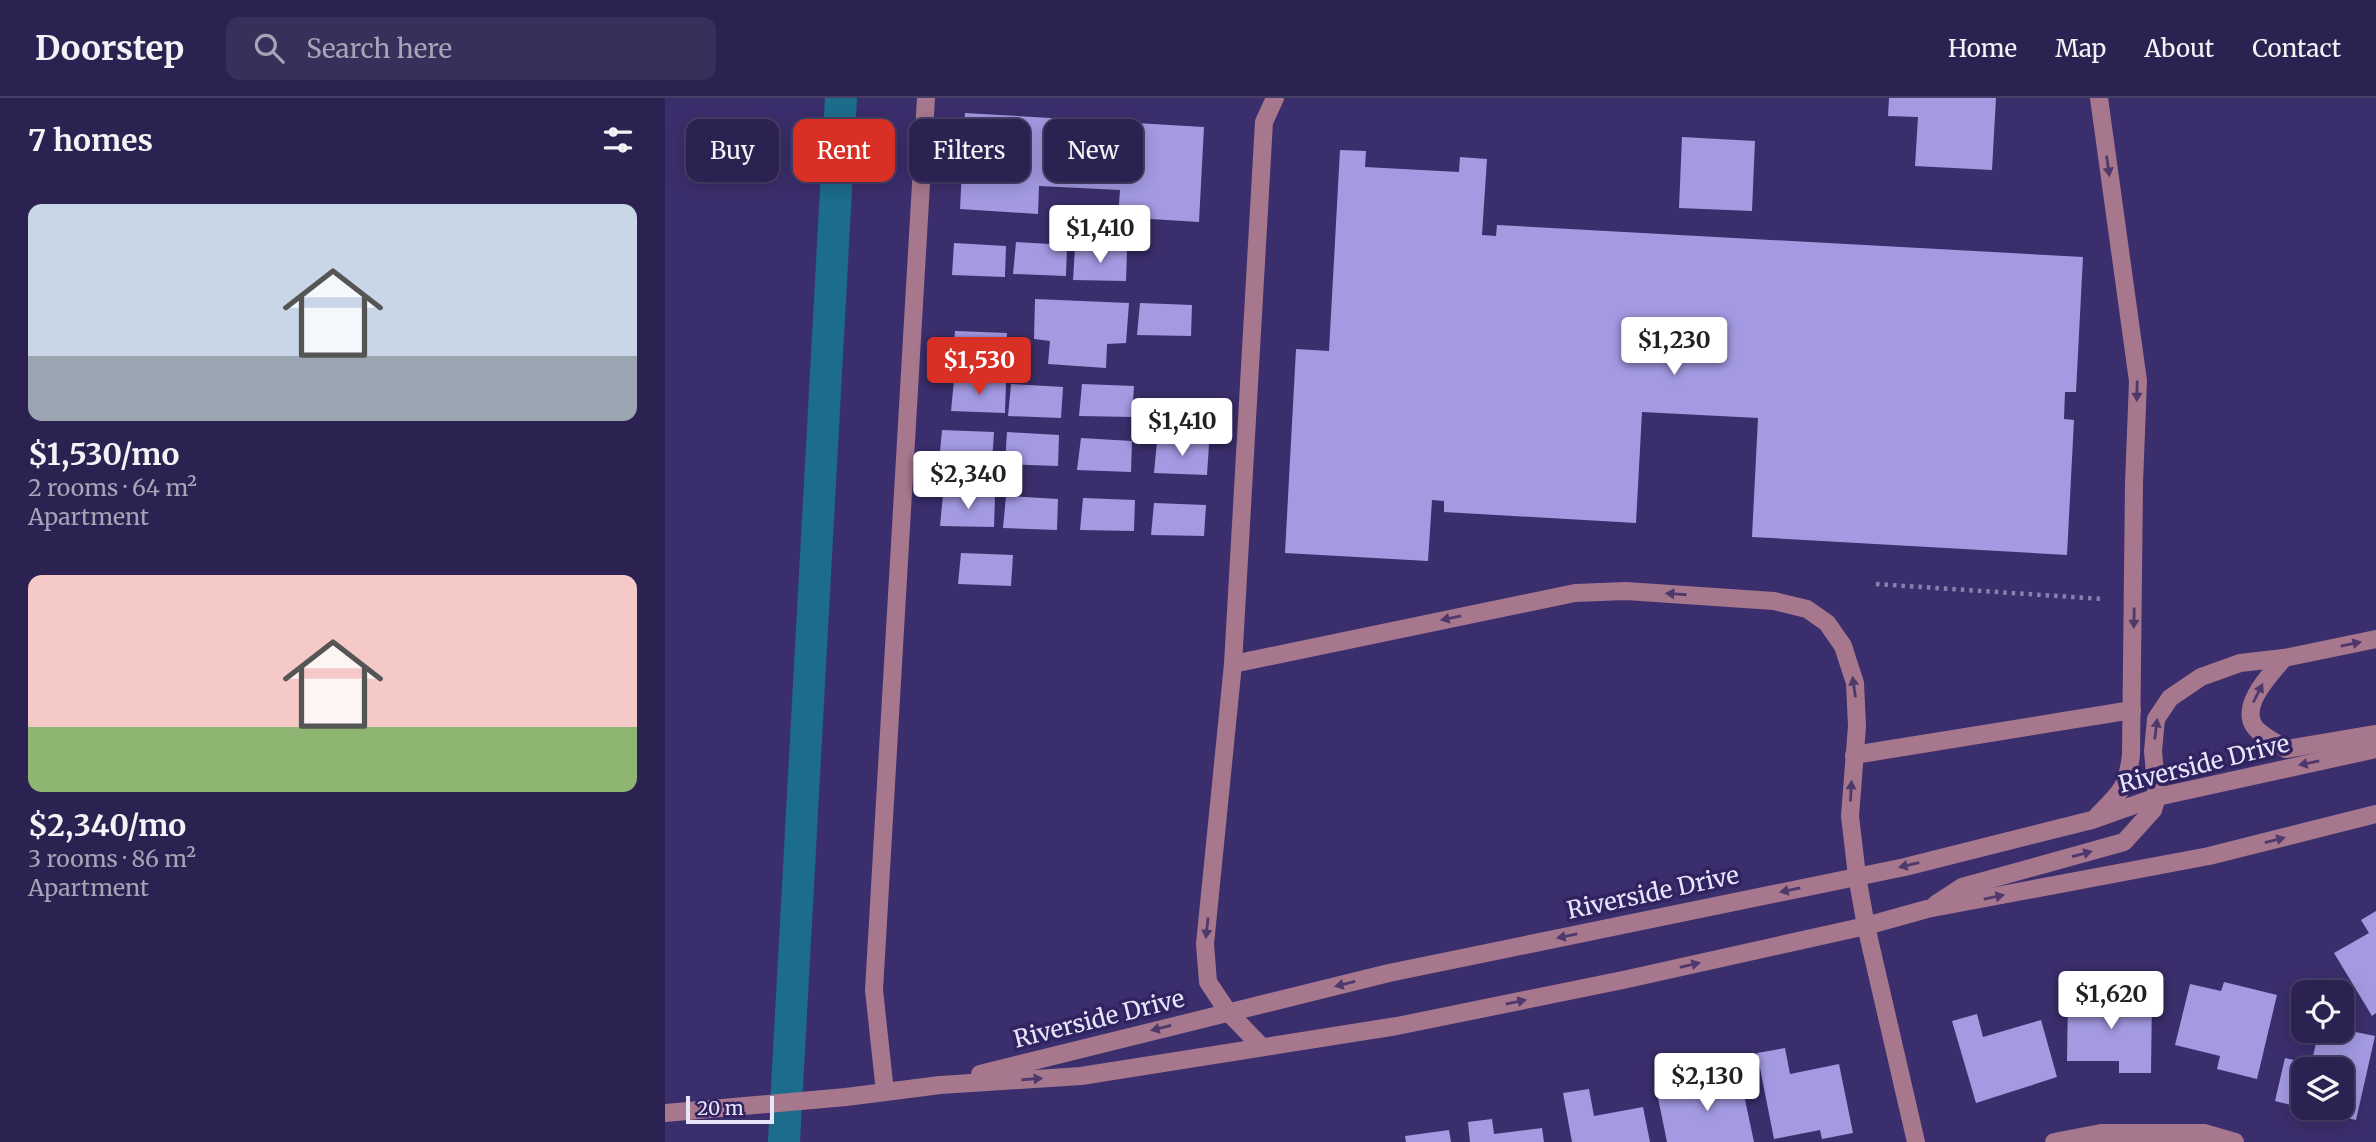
<!DOCTYPE html>
<html lang="en">
<head>
<meta charset="utf-8">
<style>
	body { margin:0; font-family:Merriweather,serif; background:#382f5b; color:#f1f3f6; height:100vh; display:flex; flex-direction:column; font-size:26px; white-space:nowrap }
	* { box-sizing:border-box; margin:0 }
	p { font-size:23px; color:#a6a4b7 }
	.icon { flex:none; width:38px; height:38px; fill:none; stroke:currentColor; stroke-width:2; stroke-linecap:round; stroke-linejoin:round }
	.map { position:relative; flex:1; overflow:hidden }
	.side { display:flex; flex-direction:column; background:#2c2251; width:665px }
	.side>* { flex:none }
	.banner { position:absolute; left:21px; top:21px; width:665px; height:63px; display:flex; gap:14px }
	.buttons { position:absolute; left:1626px; top:882px; display:grid; gap:14px }
	.buttons a { display:grid; place-items:center; width:63px; height:63px; border-radius:14px; background:#2c2251; box-shadow:0 4px 18px #0003,0 0 0 2px #483f68; font-size:35px }
	.scale { position:absolute; left:21px; bottom:18px; width:88px; box-sizing:border-box; padding-left:7px; border:4px solid #e7e5fc; border-top:0; font-size:19px; line-height:24px; white-space:nowrap; color:#e7e5fc; -webkit-text-stroke:5px #312360; paint-order:stroke }
	.price { position:absolute; translate:-50% -60px; padding:0 16px; border-radius:7px; background:#fff; color:#222; font-size:23px; line-height:46px; filter:drop-shadow(0 2px 4px #0008) }
	.price::after { content:''; position:absolute; left:50%; top:42px; width:21px; height:16px; margin-left:-10px; background:inherit; clip-path:polygon(0 0,100% 0,50% 100%) }
	.price.on { background:#d93025; color:#fff }
	ul { padding:0; list-style:none }
	li { display:grid; align-content:center; gap:14px; height:371px; padding:0 28px }
	li span { display:grid; place-items:center; height:217px; border-radius:14px; color:#555 }
	li>.icon { margin-inline-start:auto }
	span .icon { width:126px; height:126px; fill:#fffc; stroke-width:1 }
	li b { font-size:30px }
	h2 { display:flex; justify-content:space-between; align-items:center; height:84px; padding:0 28px; font-size:30px }
	.pill { padding:0 24px; border-radius:14px; background:#2c2251; box-shadow:0 4px 18px #0003,0 0 0 2px #483f68; font-size:24px; line-height:63px }
	.pill.on { background:#d93025; color:#fff }
	header { display:flex; align-items:center; gap:42px; box-sizing:border-box; height:98px; padding:0 35px; background:#2c2251; border-bottom:2px solid #483f68 }
	header strong { font-size:33px }
	nav { display:flex; gap:38px; margin-inline-start:auto; font-size:24px }
	.search { width:490px; height:63px; background:#382f5b; display:flex; align-items:center; gap:18px; box-sizing:border-box; padding:0 24px; border-radius:14px; color:#a6a4b7; font-size:26px }
	main { display:flex; flex:1; min-height:0 }
	.map>svg:first-child { display:block }
	.lines { fill:none; stroke-linecap:round; stroke-linejoin:round }
	.canal { stroke:#1c6c8c; stroke-width:32 }
	.building { fill:#a39ae2 }
	.path { stroke:#8981ad; stroke-width:4.5; stroke-dasharray:3.5 5; stroke-linecap:butt }
	.minor { stroke:#a7778e; stroke-width:18 }
	.oneway { fill:#4e386c }
	.labels { text-anchor:middle; stroke-width:7; stroke-linejoin:round; paint-order:stroke }
	.street-label { font-size:24px; fill:#e7e5fc; stroke:#312360 }
</style>
</head>
<body>
<header>
<strong>Doorstep</strong>
<div class="search"><svg class="icon" aria-label="search" viewBox="0 0 24 24"><circle cx="10" cy="10" r="6"/><path d="M15 15l6 6"/></svg>Search here</div>
<nav><a>Home</a><a>Map</a><a>About</a><a>Contact</a></nav>
</header>
<main>
<section class="side">
<h2>7 homes<svg class="icon" aria-label="filters" viewBox="0 0 24 24"><path d="M4 7h16M4 17h16"/><circle cx="9" cy="7" r="2"/><circle cx="15" cy="17" r="2"/></svg></h2>
<ul>
<li><span style="background:linear-gradient(#c9d6e8 70%,#9aa5b1 0)"><svg class="icon" aria-label="home" viewBox="0 0 24 24"><path d="M3 11l9-7 9 7M6 9v11h12V9"/></svg></span><div><b>$1,530/mo</b><p>2 rooms · 64 m²</p><p>Apartment</p></div></li>
<li><span style="background:linear-gradient(#f6c9c9 70%,#8fb573 0)"><svg class="icon" aria-label="home" viewBox="0 0 24 24"><path d="M3 11l9-7 9 7M6 9v11h12V9"/></svg></span><div><b>$2,340/mo</b><p>3 rooms · 86 m²</p><p>Apartment</p></div></li>
</ul>
</section>
<div class="map">
<svg width="1711" height="1044" viewBox="0 0 1711 1044">
	<rect width="100%" height="100%" fill="#3b2e6c"/>
	<g class="lines">
		<path class="canal" d="M119,1044l57,-1044"/>
	</g>
	<g class="building">
		<path d="M1224,0h107l-4,72 -77,-4 3,-49 -30,-1z"/>
		<path d="M300,15l239,14 -5,95 -81,-5 2,-27 -81,-4 -1,28 -78,-5z"/>
		<path d="M1017,39l73,4 -3,70 -73,-3z"/>
		<path d="M675,52l26,1 -1,16 94,5 1,-15 27,2 -5,76 14,1 1,-11 586,32 -7,135h-11l-1,27 10,1 -7,135 -315,-18 6,-119 -116,-6 -6,111 -192,-11v-11l-12,-1 -4,61 -143,-8 11,-204 33,2z"/>
		<path d="M351,144l51,3 -1,31 -53,-2z"/>
		<path d="M289,145l52,3 -1,31 -53,-2z"/>
		<path d="M410,150l52,2 -1,31 -53,-1z"/>
		<path d="M370,201l94,4 -3,40 -19,1 -1,24 -58,-4 2,-23 -16,-2z"/>
		<path d="M475,205l52,2 -1,31 -54,-1z"/>
		<path d="M290,233l52,2 -1,31 -54,-2z"/>
		<path d="M289,282l52,2 -1,31 -54,-2z"/>
		<path d="M346,286l52,3 -2,31 -53,-2z"/>
		<path d="M417,286l52,2 -2,31 -53,-1z"/>
		<path d="M492,300l52,2 -1,31 -54,-2z"/>
		<path d="M277,332l52,2 -2,31 -53,-1z"/>
		<path d="M342,334l52,3 -1,31 -53,-2z"/>
		<path d="M416,340l51,3 -1,31 -54,-2z"/>
		<path d="M492,343l52,3 -2,31 -53,-2z"/>
		<path d="M278,396l52,2 -1,31 -54,-1z"/>
		<path d="M341,398l52,3 -1,31 -54,-2z"/>
		<path d="M418,400l52,2 -1,31 -54,-1z"/>
		<path d="M489,405l52,2 -2,31 -53,-1z"/>
		<path d="M296,455l52,2 -2,31 -53,-2z"/>
		<path d="M1711,813v102l-4,3 -38,-63 35,-20 -8,-13z"/>
		<path d="M1559,884l53,13 -20,84 -40,-10 3,-13 -45,-11 15,-61 31,7z"/>
		<path d="M1403,897l84,1 -1,77h-32v-12h-52z"/>
		<path d="M1312,916l6,23 58,-17 16,57 -81,26 -24,-82z"/>
		<path d="M1676,931l34,7 -19,84 -48,-11 33,-1v-39h-38v39l-28,-7 10,-43 26,6 8,-33z"/>
		<path d="M1120,950l5,26 49,-10 14,69 -31,6 -2,-9 -46,9 -17,-86z"/>
		<path d="M1075,978l14,66h-87l-10,-49z"/>
		<path d="M924,991l5,27 49,-9 7,35h-78l-9,-49z"/>
		<path d="M827,1021l2,15 48,-6 2,14h-74l-2,-20z"/>
		<path d="M784,1032l2,12h-45l-1,-6z"/>
	</g>
	<g class="lines">
		<path class="path" d="M1211,486l227,15"/>
		<g class="minor">
			<path d="M1619,560c-12,15 -44,46 -30,68 6,9 23,17 32,23l90,-15"/>
			<path d="M568,566l342,-71 51,-2 148,10 33,8 20,14 16,23 12,37 2,43 -7,90 7,60 9,50 50,216"/>
			<path d="M1189,657l278,-45"/>
			<path d="M1433,717c23,-23 29,-27 33,-60l3,-272 4,-102 -39,-283"/>
			<path d="M1271,806l26,-17 162,-45 29,-32 4,-13 -4,-46 3,-32 14,-21 31,-21 39,-14 44,-5 92,-19"/>
			<path d="M597,949l-34,-35 -20,-30 -3,-38 28,-280 31,-542 11,-24"/>
			<path d="M315,976l409,-101 516,-106 187,-47 65,-23 219,-48"/>
			<path d="M220,994l-11,-102 52,-892"/>
			<path d="M0,1015l181,-16 94,-12 141,-9 316,-50 226,-46 243,-54 61,-17 282,-53 167,-42"/>
			<path d="M1389,1044l47,-9h103l31,9"/>
		</g>
	</g>
	<defs><path id="oneway-solid" d="M-6-.8H1V-3.2L6.5 0L1 3.2V.8H-6Z" transform="scale(1.75)"/></defs>
	<g class="oneway">
		<use href="#oneway-solid" transform="translate(1443 68) rotate(82)"/>
		<use href="#oneway-solid" transform="translate(1472 293) rotate(91)"/>
		<use href="#oneway-solid" transform="translate(1011 496) rotate(-176)"/>
		<use href="#oneway-solid" transform="translate(786 520) rotate(168)"/>
		<use href="#oneway-solid" transform="translate(1469 520) rotate(91)"/>
		<use href="#oneway-solid" transform="translate(1686 546) rotate(-12)"/>
		<use href="#oneway-solid" transform="translate(1189 589) rotate(-98)"/>
		<use href="#oneway-solid" transform="translate(1593 595) rotate(-63)"/>
		<use href="#oneway-solid" transform="translate(1491 631) rotate(-83)"/>
		<use href="#oneway-solid" transform="translate(1644 665) rotate(168)"/>
		<use href="#oneway-solid" transform="translate(1186 693) rotate(-87)"/>
		<use href="#oneway-solid" transform="translate(1610 742) rotate(-14)"/>
		<use href="#oneway-solid" transform="translate(1417 756) rotate(-15)"/>
		<use href="#oneway-solid" transform="translate(1244 767) rotate(167)"/>
		<use href="#oneway-solid" transform="translate(1125 792) rotate(168)"/>
		<use href="#oneway-solid" transform="translate(1329 799) rotate(-11)"/>
		<use href="#oneway-solid" transform="translate(542 830) rotate(96)"/>
		<use href="#oneway-solid" transform="translate(902 838) rotate(168)"/>
		<use href="#oneway-solid" transform="translate(1025 867) rotate(-13)"/>
		<use href="#oneway-solid" transform="translate(680 886) rotate(166)"/>
		<use href="#oneway-solid" transform="translate(851 904) rotate(-12)"/>
		<use href="#oneway-solid" transform="translate(496 930) rotate(166)"/>
		<use href="#oneway-solid" transform="translate(367 981) rotate(-4)"/>
	</g>
	<g class="labels">
		<g class="street-label">
			<text transform="translate(1539 666) rotate(-14)" y="8">Riverside Drive</text>
			<text transform="translate(988 795) rotate(-12)" y="8">Riverside Drive</text>
			<text transform="translate(434 921) rotate(-14)" y="8">Riverside Drive</text>
		</g>
	</g>
</svg>
<div class="buttons">
<a><svg class="icon" aria-label="locate" viewBox="0 0 24 24"><circle cx="12" cy="12" r="6"/><path d="M12 2v4M12 18v4M2 12h4M18 12h4"/></svg></a>
<a><svg class="icon" aria-label="layers" viewBox="0 0 24 24"><path d="M12 4l9 5-9 5-9-5zM3 14l9 5 9-5"/></svg></a>
</div>
<div class="scale">20 m</div>
<b class="price" style="left:435px;top:167px">$1,410</b>
<b class="price" style="left:1009px;top:279px">$1,230</b>
<b class="price on" style="left:314px;top:299px">$1,530</b>
<b class="price" style="left:517px;top:360px">$1,410</b>
<b class="price" style="left:303px;top:413px">$2,340</b>
<b class="price" style="left:1446px;top:933px">$1,620</b>
<b class="price" style="left:1042px;top:1015px">$2,130</b>
<div class="banner">
<a class="pill">Buy</a>
<a class="pill on">Rent</a>
<a class="pill">Filters</a>
<a class="pill">New</a>
</div>
</div>
</main>
</body>
</html>
